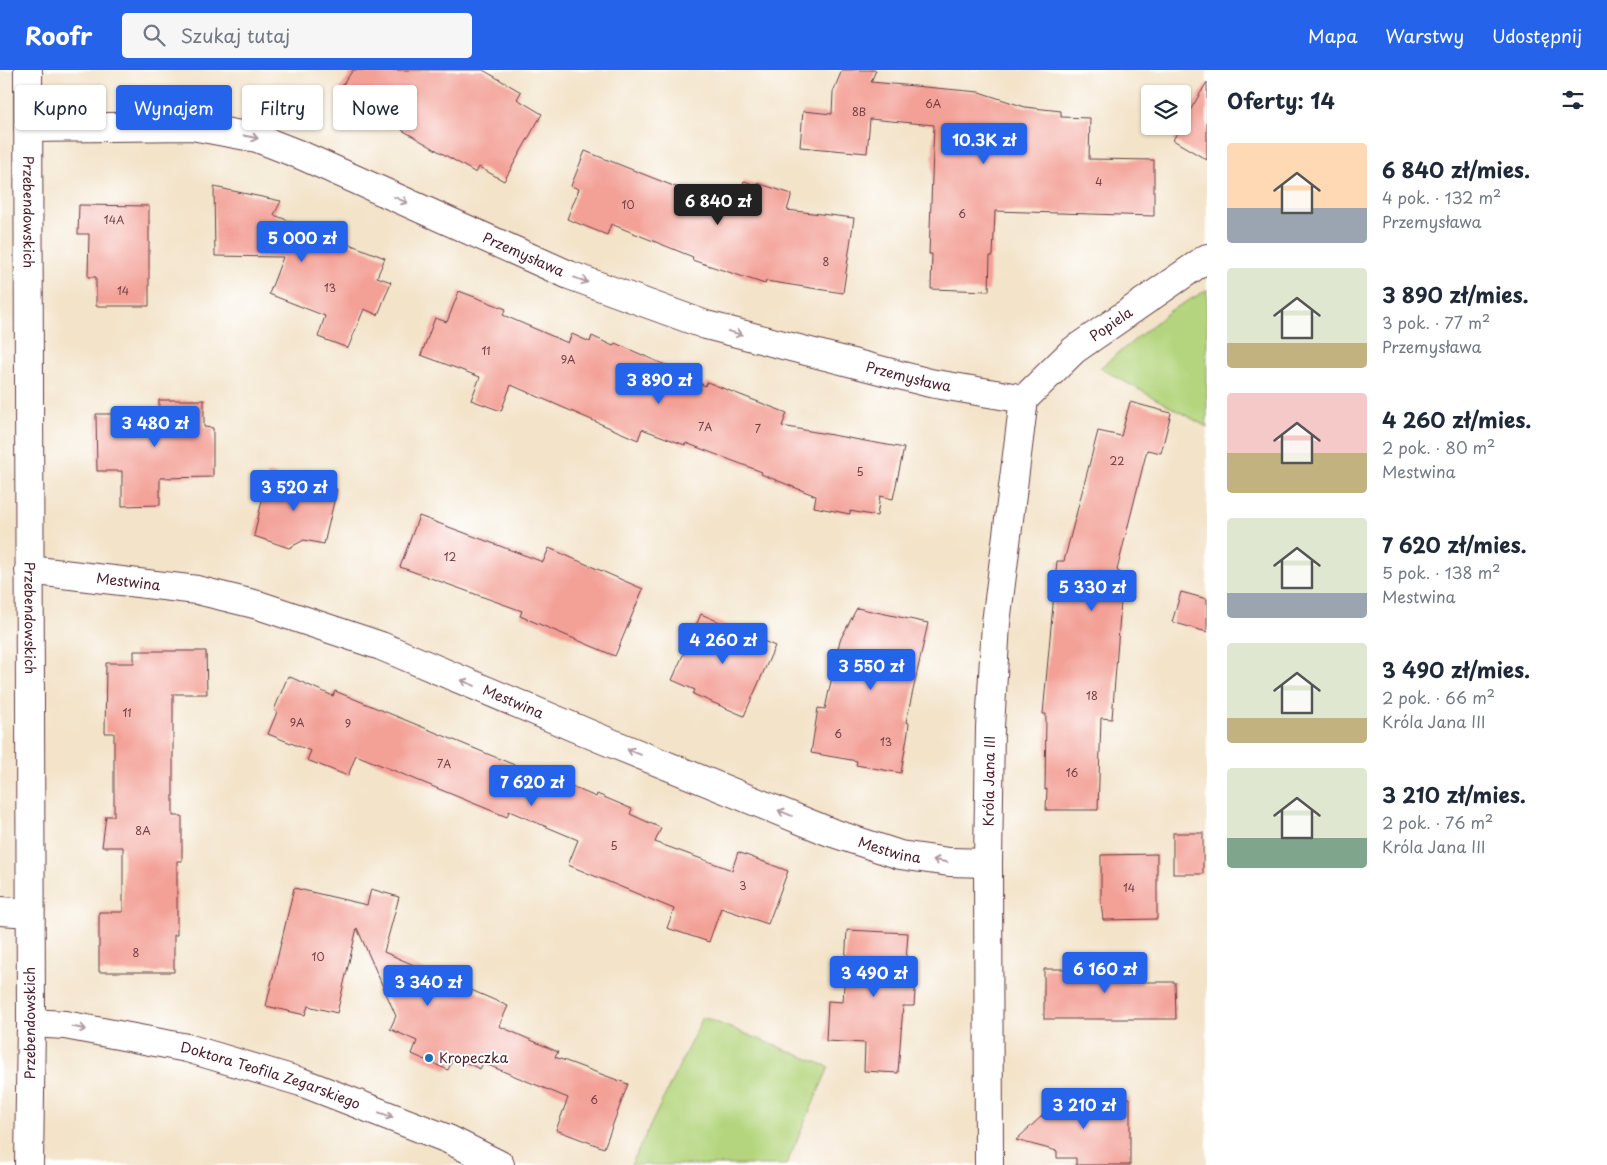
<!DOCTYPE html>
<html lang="pl">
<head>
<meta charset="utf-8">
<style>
	body { margin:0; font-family:"Playpen Sans",sans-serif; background:#f6f6f7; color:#1f2937; height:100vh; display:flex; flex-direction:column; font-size:19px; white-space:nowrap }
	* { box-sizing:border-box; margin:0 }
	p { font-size:16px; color:#747a83 }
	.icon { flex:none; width:28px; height:28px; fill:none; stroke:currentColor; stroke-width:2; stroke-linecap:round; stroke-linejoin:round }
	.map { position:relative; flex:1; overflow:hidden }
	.details { display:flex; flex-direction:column; background:#fff; width:400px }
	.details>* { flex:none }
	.guide { position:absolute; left:15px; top:15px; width:475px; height:45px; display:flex; gap:10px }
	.tools { position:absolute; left:1141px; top:15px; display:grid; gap:10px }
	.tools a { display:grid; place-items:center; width:50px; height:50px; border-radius:5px; background:#fff; box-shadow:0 1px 4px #0004; font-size:25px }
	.price { position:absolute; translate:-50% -42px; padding:0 11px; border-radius:5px; background:#2563eb; color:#fff; font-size:16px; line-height:32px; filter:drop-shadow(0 1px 2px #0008) }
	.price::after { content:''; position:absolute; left:50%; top:30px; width:15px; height:11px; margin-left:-8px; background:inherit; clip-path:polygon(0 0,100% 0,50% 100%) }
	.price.active { background:#222; color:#fff }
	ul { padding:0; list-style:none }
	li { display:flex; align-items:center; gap:15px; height:125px; padding:0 20px }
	li span { display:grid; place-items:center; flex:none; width:140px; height:100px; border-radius:5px; color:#555 }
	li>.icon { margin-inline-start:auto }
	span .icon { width:60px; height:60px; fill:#fffc; stroke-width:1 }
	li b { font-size:21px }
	h2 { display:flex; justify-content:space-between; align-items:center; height:60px; padding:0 20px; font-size:21px }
	.pill { padding:0 18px; border-radius:5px; background:#fff; box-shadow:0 1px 4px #0004; font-size:18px; line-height:45px }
	.pill.active { background:#2563eb; color:#fff }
	header { display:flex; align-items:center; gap:30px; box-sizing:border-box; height:70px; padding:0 25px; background:#2563eb; color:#fff }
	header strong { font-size:24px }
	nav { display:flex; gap:28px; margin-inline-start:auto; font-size:18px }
	.search { width:350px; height:45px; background:#f6f6f7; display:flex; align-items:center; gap:12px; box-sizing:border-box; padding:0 18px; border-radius:5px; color:#747a83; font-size:19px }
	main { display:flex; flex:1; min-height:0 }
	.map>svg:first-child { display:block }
	.green { fill:#b4d57d; stroke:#7f7a54 }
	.building { fill:#f3a096 }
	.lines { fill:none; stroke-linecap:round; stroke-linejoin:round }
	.minor-casing { stroke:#633c43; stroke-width:30 }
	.minor { stroke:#fff; stroke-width:28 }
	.oneway { stroke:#ae9aa0 }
	.poi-dot { fill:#1f6fb2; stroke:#fff; stroke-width:2 }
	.labels { text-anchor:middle; stroke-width:4; stroke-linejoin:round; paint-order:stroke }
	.number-label { font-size:11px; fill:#743f46 }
	.street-label { font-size:14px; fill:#4a1f2b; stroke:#fff }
	.poi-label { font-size:14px; fill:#4a1f2b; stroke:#fff; text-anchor:start }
</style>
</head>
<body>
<header>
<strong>Roofr</strong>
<div class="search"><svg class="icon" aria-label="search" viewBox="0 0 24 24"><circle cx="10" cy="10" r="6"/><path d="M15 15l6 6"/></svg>Szukaj tutaj</div>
<nav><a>Mapa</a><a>Warstwy</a><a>Udostępnij</a></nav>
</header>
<main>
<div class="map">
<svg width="1207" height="1095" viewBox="0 0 1207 1095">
	<rect width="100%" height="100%" fill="#fff"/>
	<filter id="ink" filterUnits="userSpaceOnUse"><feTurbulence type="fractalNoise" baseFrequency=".02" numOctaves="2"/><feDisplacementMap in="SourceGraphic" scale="10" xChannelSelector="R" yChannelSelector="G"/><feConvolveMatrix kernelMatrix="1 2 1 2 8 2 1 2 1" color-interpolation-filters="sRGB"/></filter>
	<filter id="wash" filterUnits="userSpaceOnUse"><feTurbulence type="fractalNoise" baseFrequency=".0096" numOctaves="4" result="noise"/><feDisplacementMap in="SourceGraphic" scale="20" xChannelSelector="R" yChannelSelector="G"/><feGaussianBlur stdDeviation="1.12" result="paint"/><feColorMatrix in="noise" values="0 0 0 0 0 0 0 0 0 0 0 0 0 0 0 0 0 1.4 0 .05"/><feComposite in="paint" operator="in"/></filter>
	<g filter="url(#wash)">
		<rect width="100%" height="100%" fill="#f3e3c9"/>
		<g class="green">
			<path d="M1207,220v137l-107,-59 70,-57z"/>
			<path d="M703,947l126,50 -43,98h-155z"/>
		</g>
		<g id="blocks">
			<g class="building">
				<path d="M353,0h130l38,22 -4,7 25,15 -38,67 -25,-14 -3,6 -74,-43 1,-2 -64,-38z"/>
				<path d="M842,0h34l-5,12 108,10 46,15 36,4v6l29,1 -1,41 65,1v56l-159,-5 -2,45h-3l-1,35 -58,-2 1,-35h-3l5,-129 -64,-6 -3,34 -67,-6 3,-36 29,3 1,-22z"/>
				<path d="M1207,12v78l-34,-20 8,-14h1v-2z"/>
				<path d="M585,81l149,59 10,-29 12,4 1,-2 35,11 -5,16 67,8 -11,75 -77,-12 -1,3 -73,-24 1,-3 -82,-33 -4,11 -40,-16 12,-30 -8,-3z"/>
				<path d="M214,117l67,14 -7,14 111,43 -8,19 14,5 -13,33 -14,-6 -16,39 -30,-11 7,-21 -56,-22 14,-37 -68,-1z"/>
				<path d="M79,135l70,1v100h-53v-29h-8l1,-43h-11z"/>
				<path d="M459,221l47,18 -3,6 65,28 4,-9 18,8 2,-6 21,10 2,-3 48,21 42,22 2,-4 80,31 -5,13 122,22 -11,51 -13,-3 -3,20 -27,-5v3l-36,-7 2,-11 -55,-22 1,-2 -76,-29 -1,2 -43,-16 -4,11 -127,-55 -10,26 -30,-11 9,-23 -59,-22 14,-37 12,4z"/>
				<path d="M159,330h45v27l9,1v49l-53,1v27l-38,1v-35h-25l-1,-57h63z"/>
				<path d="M1130,332l41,11 -10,40 -14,-3 -30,120 6,6 -11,143 -11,-1 -3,92h-52l1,-21 -2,1 1,-76h-3l14,-153h7l34,-130 23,5z"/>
				<path d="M268,403l69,16 -13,55 -20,-4 -15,8 -35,-12z"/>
				<path d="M419,446l124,46 6,-14 94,41 -28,67 -95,-40 2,-5 -122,-44z"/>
				<path d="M1181,522l26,7v33l-35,-10z"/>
				<path d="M857,538l71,15 -22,99 3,1 -1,9 -7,41 -45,-8 1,-4 -46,-8 7,-45 7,1 15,-69z"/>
				<path d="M701,544l74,32 -31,70 -51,-22 2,-4 -23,-10z"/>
				<path d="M134,581h72l1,43h-34v122h9v45h-5v74h-3v37h-75v-60h24v-65h-21l4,-31h8v-83h-9l1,-70h28z"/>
				<path d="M288,606l45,20 2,-5 211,87 1,-2 49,21 1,-3 35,15 -2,5 31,14 -6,14 77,28 6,-18 50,19 -20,53 -47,-16 -12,34 -42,-14 7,-19 -106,-44 10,-25 -69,-29 -2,6 -151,-62 -8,21 -41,-16 4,-9 -43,-17 9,-22 -3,-2z"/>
				<rect x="1173" y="763" width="30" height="41"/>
				<path d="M1157,784v65l-54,1 -2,-18v-47z"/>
				<path d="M294,818l73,17 4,-16 28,8 -15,55 124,54 -9,20 59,26 -3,5 73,27 -24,64 -48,-18 12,-32 -85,-35 -3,6 -26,-12 -6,13 -36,-16 5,-13 -27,-12 6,-13 -39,-88 -20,85 -29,-7 -3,9 -39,-9z"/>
				<path d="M847,860l61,3 -3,42 11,1 -2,30h-11l-5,67 -34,-2 1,-28 -39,-2 2,-40 15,1z"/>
				<path d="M1082,889h45v23h48l1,37h-132v-50h38z"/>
				<path d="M1044,1027l86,1v67h-54v-7h-19v-7l-41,-11 28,-26z"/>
			</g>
		</g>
	</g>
	<g filter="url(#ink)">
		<use href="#blocks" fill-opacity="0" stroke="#633c43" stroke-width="1"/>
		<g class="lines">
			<g class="minor-casing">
				<g id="minor">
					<path id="s1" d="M28,0l3,953 -2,142"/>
					<path id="s2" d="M28,58l164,-2 65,12 46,18 266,119 137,50 224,58 94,16"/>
					<path id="s3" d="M1024,329l50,-49 133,-92"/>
					<path id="s4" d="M29,500l168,20 61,15 123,41 223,94 226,92 70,23 49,7 39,1"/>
					<path d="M0,841l30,2"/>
					<path id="s5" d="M31,953l34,2 122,23 114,34 147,57 52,26"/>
					<path id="s6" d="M989,1095l-1,-302 2,-136 6,-104 28,-224"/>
				</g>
			</g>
			<use href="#minor" class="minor"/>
		</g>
		<defs><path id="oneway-shaft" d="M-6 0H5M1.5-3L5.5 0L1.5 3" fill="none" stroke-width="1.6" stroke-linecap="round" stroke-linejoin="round" transform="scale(1.25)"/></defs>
		<g class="oneway">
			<use href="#oneway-shaft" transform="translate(251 67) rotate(12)"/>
			<use href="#oneway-shaft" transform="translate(401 130) rotate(24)"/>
			<use href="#oneway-shaft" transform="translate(581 210) rotate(20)"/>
			<use href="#oneway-shaft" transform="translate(735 263) rotate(15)"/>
			<use href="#oneway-shaft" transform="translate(468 613) rotate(-157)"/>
			<use href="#oneway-shaft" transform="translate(634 682) rotate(-158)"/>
			<use href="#oneway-shaft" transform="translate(785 743) rotate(-158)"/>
			<use href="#oneway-shaft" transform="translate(940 791) rotate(-171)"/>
			<use href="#oneway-shaft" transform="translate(79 958) rotate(11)"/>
			<use href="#oneway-shaft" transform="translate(386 1045) rotate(21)"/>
		</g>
	</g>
	<circle class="poi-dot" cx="429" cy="988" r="5"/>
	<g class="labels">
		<g class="number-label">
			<text x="933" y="38">6A</text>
			<text x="859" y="46">8B</text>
			<text x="1099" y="116">4</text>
			<text x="628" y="139">10</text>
			<text x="962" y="148">6</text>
			<text x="114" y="154">14A</text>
			<text x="826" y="196">8</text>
			<text x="330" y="222">13</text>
			<text x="123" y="225">14</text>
			<text x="486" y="285">11</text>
			<text x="568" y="294">9A</text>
			<text x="705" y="361">7A</text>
			<text x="758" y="363">7</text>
			<text x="1117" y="395">22</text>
			<text x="860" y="406">5</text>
			<text x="450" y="491">12</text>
			<text x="1092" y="630">18</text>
			<text x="127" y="647">11</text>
			<text x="297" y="657">9A</text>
			<text x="348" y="658">9</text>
			<text x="838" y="668">6</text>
			<text x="886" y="676">13</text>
			<text x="444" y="698">7A</text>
			<text x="1072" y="707">16</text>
			<text x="143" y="765">8A</text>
			<text x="614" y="780">5</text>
			<text x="743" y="820">3</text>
			<text x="1129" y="822">14</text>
			<text x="136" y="887">8</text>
			<text x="318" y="891">10</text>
			<text x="594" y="1034">6</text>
		</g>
		<g class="street-label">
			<text dy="5" stroke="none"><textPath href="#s1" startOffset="142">Przebendowskich</textPath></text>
			<text dy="5" stroke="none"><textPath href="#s2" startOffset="521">Przemysława</textPath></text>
			<text dy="5" stroke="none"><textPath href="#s3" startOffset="115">Popiela</textPath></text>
			<text dy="5" stroke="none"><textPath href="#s2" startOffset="926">Przemysława</textPath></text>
			<text dy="5" stroke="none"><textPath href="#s4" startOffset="100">Mestwina</textPath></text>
			<text dy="5" stroke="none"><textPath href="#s1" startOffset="548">Przebendowskich</textPath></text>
			<text dy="5" stroke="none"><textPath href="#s4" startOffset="505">Mestwina</textPath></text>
			<text dy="5" stroke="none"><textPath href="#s6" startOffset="384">Króla Jana III</textPath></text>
			<text dy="5" stroke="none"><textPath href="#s4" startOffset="910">Mestwina</textPath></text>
			<text transform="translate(30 953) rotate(-90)" y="5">Przebendowskich</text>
			<text dy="5" stroke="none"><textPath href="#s5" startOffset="246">Doktora Teofila Zegarskiego</textPath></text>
		</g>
		<g class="poi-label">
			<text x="439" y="993">Kropeczka</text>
		</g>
	</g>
</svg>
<div class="tools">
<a><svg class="icon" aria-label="layers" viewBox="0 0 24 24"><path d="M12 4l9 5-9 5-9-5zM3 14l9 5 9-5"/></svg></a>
</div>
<b class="price" style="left:984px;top:95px">10.3K zł</b>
<b class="price active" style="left:718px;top:156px">6 840 zł</b>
<b class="price" style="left:302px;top:193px">5 000 zł</b>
<b class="price" style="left:659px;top:335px">3 890 zł</b>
<b class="price" style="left:155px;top:378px">3 480 zł</b>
<b class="price" style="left:294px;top:442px">3 520 zł</b>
<b class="price" style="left:1092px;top:542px">5 330 zł</b>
<b class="price" style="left:723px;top:595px">4 260 zł</b>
<b class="price" style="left:871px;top:621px">3 550 zł</b>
<b class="price" style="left:532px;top:737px">7 620 zł</b>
<b class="price" style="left:1105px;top:924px">6 160 zł</b>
<b class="price" style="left:874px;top:928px">3 490 zł</b>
<b class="price" style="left:428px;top:937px">3 340 zł</b>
<b class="price" style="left:1084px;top:1060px">3 210 zł</b>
<div class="guide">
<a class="pill">Kupno</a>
<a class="pill active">Wynajem</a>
<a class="pill">Filtry</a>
<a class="pill">Nowe</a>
</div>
</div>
<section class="details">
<h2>Oferty: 14<svg class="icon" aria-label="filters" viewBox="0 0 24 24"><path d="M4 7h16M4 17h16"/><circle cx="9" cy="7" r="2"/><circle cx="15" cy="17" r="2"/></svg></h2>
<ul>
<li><span style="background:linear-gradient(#ffd9b3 65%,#9aa5b1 0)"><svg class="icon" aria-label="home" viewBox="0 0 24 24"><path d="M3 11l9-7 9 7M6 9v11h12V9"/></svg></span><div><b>6 840 zł/mies.</b><p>4 pok. · 132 m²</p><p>Przemysława</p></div></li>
<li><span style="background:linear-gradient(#dfe7d0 75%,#c2b280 0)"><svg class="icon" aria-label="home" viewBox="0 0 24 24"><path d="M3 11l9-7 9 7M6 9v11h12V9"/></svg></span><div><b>3 890 zł/mies.</b><p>3 pok. · 77 m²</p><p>Przemysława</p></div></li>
<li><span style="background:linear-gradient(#f6c9c9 60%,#c2b280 0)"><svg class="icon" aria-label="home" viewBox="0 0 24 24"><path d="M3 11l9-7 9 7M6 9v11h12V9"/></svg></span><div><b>4 260 zł/mies.</b><p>2 pok. · 80 m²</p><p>Mestwina</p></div></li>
<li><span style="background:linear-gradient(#dfe7d0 75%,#9aa5b1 0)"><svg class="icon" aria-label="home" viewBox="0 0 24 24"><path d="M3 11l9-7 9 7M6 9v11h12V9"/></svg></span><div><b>7 620 zł/mies.</b><p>5 pok. · 138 m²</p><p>Mestwina</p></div></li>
<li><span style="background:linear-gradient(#dfe7d0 75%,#c2b280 0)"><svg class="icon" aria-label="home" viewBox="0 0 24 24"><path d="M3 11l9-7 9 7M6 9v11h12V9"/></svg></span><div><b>3 490 zł/mies.</b><p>2 pok. · 66 m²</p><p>Króla Jana III</p></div></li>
<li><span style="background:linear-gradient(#dfe7d0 70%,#7fa58c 0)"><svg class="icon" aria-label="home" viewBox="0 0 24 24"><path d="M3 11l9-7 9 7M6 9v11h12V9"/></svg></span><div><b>3 210 zł/mies.</b><p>2 pok. · 76 m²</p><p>Króla Jana III</p></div></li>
</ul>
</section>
</main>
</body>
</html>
